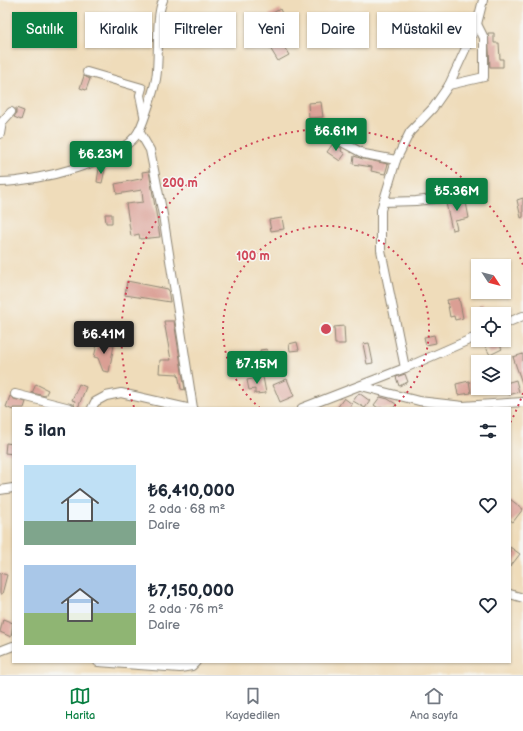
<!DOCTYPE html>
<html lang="tr">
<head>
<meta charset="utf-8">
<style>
	body { margin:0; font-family:"Balsamiq Sans",sans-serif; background:#f2f2f3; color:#1f2937; height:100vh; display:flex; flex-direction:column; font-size:15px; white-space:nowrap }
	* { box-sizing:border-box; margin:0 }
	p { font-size:13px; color:#747a83 }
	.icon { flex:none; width:22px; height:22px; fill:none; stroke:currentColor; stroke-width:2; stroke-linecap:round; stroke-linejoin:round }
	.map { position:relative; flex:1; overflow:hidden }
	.drawer { position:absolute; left:12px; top:407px; width:499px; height:256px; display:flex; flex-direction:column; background:#fff; border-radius:0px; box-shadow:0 1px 3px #0004 }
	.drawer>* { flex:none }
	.guide { position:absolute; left:12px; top:12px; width:499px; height:36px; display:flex; gap:8px }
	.needle { width:26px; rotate:126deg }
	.controls { position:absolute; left:471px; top:259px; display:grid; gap:8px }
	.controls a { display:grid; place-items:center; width:40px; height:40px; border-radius:0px; background:#fff; box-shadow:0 1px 3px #0004; font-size:20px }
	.price { position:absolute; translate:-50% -34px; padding:0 9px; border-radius:4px; background:#0b8043; color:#fff; font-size:13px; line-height:26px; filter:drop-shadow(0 1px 2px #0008) }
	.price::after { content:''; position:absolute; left:50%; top:24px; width:12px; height:9px; margin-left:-6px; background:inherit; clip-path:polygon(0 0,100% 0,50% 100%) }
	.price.current { background:#222; color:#fff }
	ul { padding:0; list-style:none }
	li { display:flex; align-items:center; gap:12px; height:100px; padding:0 12px }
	li span { display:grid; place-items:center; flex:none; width:112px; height:80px; border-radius:0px; color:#555 }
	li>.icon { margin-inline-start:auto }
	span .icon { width:48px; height:48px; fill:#fffc; stroke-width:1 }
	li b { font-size:17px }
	h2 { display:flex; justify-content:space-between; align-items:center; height:48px; padding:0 12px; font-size:17px }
	.pill { padding:0 14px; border-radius:0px; background:#fff; box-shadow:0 1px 3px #0004; font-size:14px; line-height:36px }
	.pill.current { background:#0b8043; color:#fff }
	.tab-bar { display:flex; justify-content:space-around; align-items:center; height:56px; border-top:1px solid #e0e1e3; background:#fff; font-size:11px; color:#747a83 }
	.tab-bar a { display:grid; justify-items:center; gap:2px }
	.tab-bar .current { color:#0b8043 }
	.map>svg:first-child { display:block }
	.building { fill:#da9f94 }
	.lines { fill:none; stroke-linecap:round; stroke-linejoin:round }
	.minor-casing { stroke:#8d8472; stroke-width:10 }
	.minor { stroke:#fff; stroke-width:8 }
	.ring { fill:none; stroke:#d1495b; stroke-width:2; stroke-dasharray:2 4 }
	.centre { fill:#d1495b; stroke:#f6f6f2; stroke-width:2 }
	.ring-label { font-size:12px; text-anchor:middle; font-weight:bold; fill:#d1495b; stroke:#f6f6f2; stroke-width:3; stroke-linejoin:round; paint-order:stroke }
</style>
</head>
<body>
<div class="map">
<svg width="523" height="675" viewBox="0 0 523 675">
	<rect width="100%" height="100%" fill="#f6f6f2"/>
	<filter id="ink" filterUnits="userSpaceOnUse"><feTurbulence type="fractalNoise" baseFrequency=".025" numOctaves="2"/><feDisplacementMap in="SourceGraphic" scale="8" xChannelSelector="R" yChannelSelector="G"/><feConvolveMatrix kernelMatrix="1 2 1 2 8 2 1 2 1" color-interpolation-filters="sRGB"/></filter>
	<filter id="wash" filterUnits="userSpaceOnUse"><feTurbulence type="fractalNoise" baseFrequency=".012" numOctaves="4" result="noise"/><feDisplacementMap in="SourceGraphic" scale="16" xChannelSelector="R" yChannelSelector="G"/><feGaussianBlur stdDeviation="0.9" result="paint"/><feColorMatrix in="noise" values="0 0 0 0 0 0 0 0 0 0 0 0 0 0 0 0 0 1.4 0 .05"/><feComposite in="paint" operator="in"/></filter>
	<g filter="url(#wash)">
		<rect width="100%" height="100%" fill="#efdcba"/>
		<g id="blocks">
			<g class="building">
				<path d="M280,9l3,7 -5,3 9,20 -6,3 8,13 -11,6 -8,-13 5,-1 -8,-16 8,-4 -6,-12z"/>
				<path d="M488,33h6v10h5l1,16h3v8h-13z"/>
				<path d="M84,76l6,3 -4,11 -6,-2z"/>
				<path d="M321,102l2,15 -14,1 -1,-15z"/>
				<path d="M16,108l8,3 -3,9 -7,-3 2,-3z"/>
				<path d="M334,142l8,7 -1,2 4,3 -5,7 -13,-9z"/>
				<path d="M354,156l9,3 25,5 -3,10 -14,-3 1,-4 -19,-3z"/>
				<path d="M99,168l6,1 -3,14 -5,-1z"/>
				<path d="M149,171l11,66 -20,2 -1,-5 -8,2 -5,-32 17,-2 -1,-12 -25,4 -2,-10 25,-5 3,-1 -1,-6z"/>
				<path d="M465,197l4,21 -14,3 2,8 -5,1 -6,-27 15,-2z"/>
				<path d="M523,198v19l-2,1 -4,-18z"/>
				<path d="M105,214h7v9h-6z"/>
				<path d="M282,218l2,11 -13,2 -2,-11z"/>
				<path d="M127,281l41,8 2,13 -45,-7z"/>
				<path d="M459,298l4,20 -8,2 -1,-4 -4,1 -3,-17z"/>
				<path d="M482,306l4,8h-9l-2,-4z"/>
				<path d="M164,321h10l11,69 -4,-1 -3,-15 -19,-1 1,-13h11z"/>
				<path d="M344,326l1,18h-10l-1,-17z"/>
				<path d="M434,335l2,8 -10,2 -2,-8z"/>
				<path d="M482,340h15l5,9 -12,6z"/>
				<path d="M98,341l16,4 -5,27 -6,-1 -5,-13 -4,-1z"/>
				<path d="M297,342l2,8 -9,1 -1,-7z"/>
				<path d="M369,343l4,20 -6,1 -4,-20z"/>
				<path d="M267,349l1,14 9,-1 1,9 -10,1 -5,-11h-2l-1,-11z"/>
				<path d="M523,354v29h-1l-9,-26z"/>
				<path d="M405,374l3,8 -9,4 -3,-9z"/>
				<path d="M263,377l3,16 -11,1v-5l-6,1 -2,-10z"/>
				<path d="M287,379l7,17 -14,6 -7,-17z"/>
				<path d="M516,380l3,12 -10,3 -3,-12z"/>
				<path d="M469,381l2,12 -13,2 -2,-11z"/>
				<path d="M36,384l12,6 -3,6 -13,-3z"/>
				<path d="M79,384l7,3 -8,21h-3l-1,-4 1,-3 -3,-1z"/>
				<path d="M359,393l11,8 -5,7 -12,-7z"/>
				<path d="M10,396l4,3 12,3 -2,6h-11v2l-7,-3z"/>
				<path d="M380,397l8,2 8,5 -2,4h-16l-4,-3z"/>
				<path d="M344,398l8,6 -2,4h-13z"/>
				<path d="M6,443l7,1v10l-8,-1z"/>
				<path d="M510,499l13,10 -10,13 -3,-2z"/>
				<path d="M510,547l10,7 -10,13z"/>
				<path d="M0,573l7,2 -5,19h-2z"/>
				<path d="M3,619l10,4 -2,14 -11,-5z"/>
			</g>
		</g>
	</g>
	<g filter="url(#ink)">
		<use href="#blocks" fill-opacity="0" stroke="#8d8472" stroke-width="1"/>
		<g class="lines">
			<g class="minor-casing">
				<g id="minor">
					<path d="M87,72l55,16 -2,7 4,20"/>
					<path d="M449,85l35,-8v-39l-7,-14"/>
					<path d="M139,131l11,19 13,65 30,193"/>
					<path d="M0,134l2,-12 9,-10"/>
					<path d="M340,141l24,13 32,6"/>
					<path d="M0,182c34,0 122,-20 139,-51 5,-10 15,-41 17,-52 4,-22 -1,-61 7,-79"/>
					<path d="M383,202l33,-1 44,-5"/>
					<path d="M504,324l19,-8"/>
					<path d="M405,368l-24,-118v-40l15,-50 14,-28 23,-24 16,-23 28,-61 6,-24"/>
					<path d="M361,386l58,15 44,5 60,-4"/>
					<path d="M15,394l55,14"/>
					<path d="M92,408l3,-6 11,-6 15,-3 66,15"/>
					<path d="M302,408l103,-40 73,-32"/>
					<path d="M0,490l13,-2"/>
					<path d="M510,594l13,4"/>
					<path d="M0,651l13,-5"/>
					<path d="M98,662l82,6 12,-2 4,-4"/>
				</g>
			</g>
			<use href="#minor" class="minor"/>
		</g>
	</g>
	<g class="ring">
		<path d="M260 408A103 103 0 1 1 392 408"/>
		<path d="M523 393A207 207 0 0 1 510 423M134 407A207 207 0 1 1 523 265"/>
	</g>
	<circle cx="326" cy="329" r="6" class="centre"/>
	<g class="ring-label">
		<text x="180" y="187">200 m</text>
		<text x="253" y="260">100 m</text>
	</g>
</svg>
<div class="controls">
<a><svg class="needle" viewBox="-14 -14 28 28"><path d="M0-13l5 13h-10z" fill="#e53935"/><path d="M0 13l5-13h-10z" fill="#747a83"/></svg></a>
<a><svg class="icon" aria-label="locate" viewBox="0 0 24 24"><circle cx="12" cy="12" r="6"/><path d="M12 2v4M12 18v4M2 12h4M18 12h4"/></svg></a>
<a><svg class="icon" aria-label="layers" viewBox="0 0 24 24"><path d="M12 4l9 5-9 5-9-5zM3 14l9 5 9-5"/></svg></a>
</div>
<b class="price" style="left:336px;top:152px">₺6.61M</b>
<b class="price" style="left:101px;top:175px">₺6.23M</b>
<b class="price" style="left:457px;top:212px">₺5.36M</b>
<b class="price current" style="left:104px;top:355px">₺6.41M</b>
<b class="price" style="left:257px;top:385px">₺7.15M</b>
<div class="guide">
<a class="pill current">Satılık</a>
<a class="pill">Kiralık</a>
<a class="pill">Filtreler</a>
<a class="pill">Yeni</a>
<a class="pill">Daire</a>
<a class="pill">Müstakil ev</a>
</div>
<section class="drawer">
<h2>5 ilan<svg class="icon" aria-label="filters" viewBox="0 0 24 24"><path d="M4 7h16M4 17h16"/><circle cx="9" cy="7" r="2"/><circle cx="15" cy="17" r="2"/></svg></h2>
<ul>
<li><span style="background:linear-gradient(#bfe0f5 70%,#7fa58c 0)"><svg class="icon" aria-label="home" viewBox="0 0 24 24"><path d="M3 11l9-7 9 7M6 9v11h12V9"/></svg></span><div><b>₺6,410,000</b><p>2 oda · 68 m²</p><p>Daire</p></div><svg class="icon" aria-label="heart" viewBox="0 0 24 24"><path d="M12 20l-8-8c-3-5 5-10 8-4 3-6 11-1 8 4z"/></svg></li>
<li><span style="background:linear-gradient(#a9c7e8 60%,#8fb573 0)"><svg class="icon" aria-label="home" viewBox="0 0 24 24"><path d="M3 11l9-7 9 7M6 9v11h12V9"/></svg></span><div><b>₺7,150,000</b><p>2 oda · 76 m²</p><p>Daire</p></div><svg class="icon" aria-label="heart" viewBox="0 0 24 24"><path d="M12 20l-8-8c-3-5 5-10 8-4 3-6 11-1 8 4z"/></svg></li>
</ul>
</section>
</div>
<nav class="tab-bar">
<a class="current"><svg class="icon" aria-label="map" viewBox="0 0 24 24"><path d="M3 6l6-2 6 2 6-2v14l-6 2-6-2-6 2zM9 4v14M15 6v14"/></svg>Harita</a>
<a><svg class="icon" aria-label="saved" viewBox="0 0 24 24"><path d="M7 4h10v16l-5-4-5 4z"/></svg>Kaydedilen</a>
<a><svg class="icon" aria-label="home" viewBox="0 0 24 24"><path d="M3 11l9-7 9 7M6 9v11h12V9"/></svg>Ana sayfa</a>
</nav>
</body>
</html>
